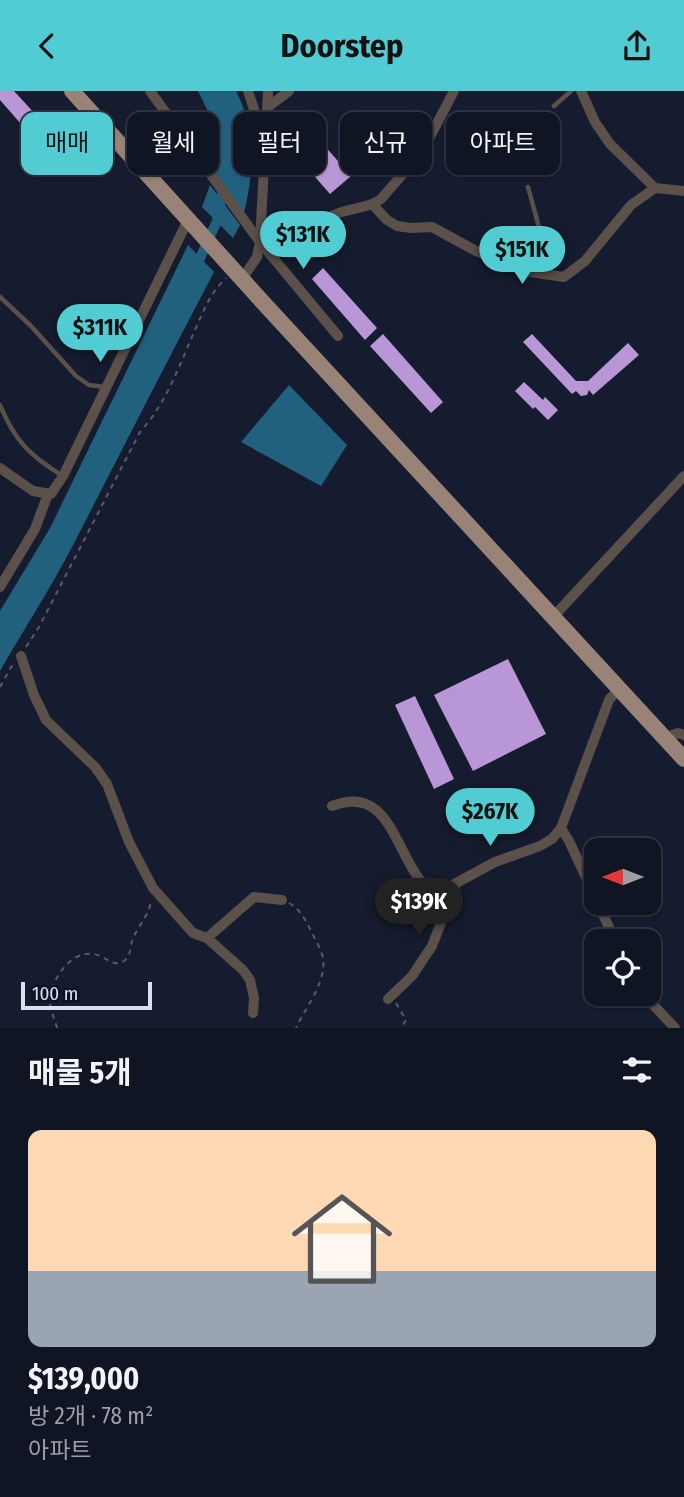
<!DOCTYPE html>
<html lang="ko">
<head>
<meta charset="utf-8">
<style>
	body { margin:0; font-family:"Fira Sans Condensed","Noto Sans KR",sans-serif; background:#1e2230; color:#f1f3f6; height:100vh; display:flex; flex-direction:column; font-size:26px; white-space:nowrap }
	* { box-sizing:border-box; margin:0 }
	p { font-size:23px; color:#9c9fa6 }
	.icon { flex:none; width:38px; height:38px; fill:none; stroke:currentColor; stroke-width:2; stroke-linecap:round; stroke-linejoin:round }
	.map { position:relative; height:937px; overflow:hidden }
	.sheet { display:flex; flex-direction:column; background:#101523; flex:1 }
	.sheet>* { flex:none }
	.top-card { position:absolute; left:21px; top:21px; width:642px; height:63px; display:flex; gap:14px }
	.needle { width:46px; rotate:270deg }
	.tools { position:absolute; left:584px; top:747px; display:grid; gap:14px }
	.tools a { display:grid; place-items:center; width:77px; height:77px; border-radius:14px; background:#101523; box-shadow:0 2px 5px #0004,0 0 0 2px #303441; font-size:35px }
	.scale { position:absolute; left:21px; bottom:18px; width:131px; box-sizing:border-box; padding-left:7px; border:4px solid #dce0ee; border-top:0; font-size:19px; line-height:24px; white-space:nowrap; color:#dce0ee; -webkit-text-stroke:5px #0d1325; paint-order:stroke }
	.price { position:absolute; translate:-50% -60px; padding:0 16px; border-radius:24px; background:#51ccd3; color:#111; font-size:23px; line-height:46px; filter:drop-shadow(0 2px 4px #0008) }
	.price::after { content:''; position:absolute; left:50%; top:42px; width:21px; height:16px; margin-left:-10px; background:inherit; clip-path:polygon(0 0,100% 0,50% 100%) }
	.price.current { background:#222; color:#fff }
	ul { padding:0; list-style:none }
	li { display:grid; align-content:center; gap:14px; height:371px; padding:0 28px }
	li span { display:grid; place-items:center; height:217px; border-radius:14px; color:#555 }
	li>.icon { margin-inline-start:auto }
	span .icon { width:126px; height:126px; fill:#fffc; stroke-width:1 }
	li b { font-size:30px }
	h2 { display:flex; justify-content:space-between; align-items:center; height:84px; padding:0 28px; font-size:30px }
	.chip { padding:0 24px; border-radius:14px; background:#101523; box-shadow:0 2px 5px #0004,0 0 0 2px #303441; font-size:24px; line-height:63px }
	.chip.current { background:#51ccd3; color:#111 }
	header { display:flex; justify-content:space-between; align-items:center; height:91px; padding:0 28px; background:#51ccd3; color:#111; font-size:32px; font-weight:700 }
	.map>svg:first-child { display:block }
	.water { fill:#21617d }
	.lines { fill:none; stroke-linecap:round; stroke-linejoin:round }
	.canal { stroke:#21617d; stroke-width:10 }
	.building { fill:#b996d6 }
	.path { stroke:#565b6d; stroke-width:2; stroke-dasharray:5 5; stroke-linecap:butt }
	.service { stroke:#5b504a; stroke-width:4.5 }
	.minor { stroke:#5b504a; stroke-width:10 }
	.primary { stroke:#998377; stroke-width:16 }
</style>
</head>
<body>
<header><svg class="icon" aria-label="back" viewBox="0 0 24 24"><path d="M15 5l-7 7 7 7"/></svg>Doorstep<svg class="icon" aria-label="share" viewBox="0 0 24 24"><path d="M12 15V3M7 8l5-5 5 5M5 13v7h14v-7"/></svg></header>
<div class="map">
<svg width="684" height="937" viewBox="0 0 684 937">
	<rect width="100%" height="100%" fill="#161c2f"/>
	<g class="water">
		<path d="M198,0h38c21,41 18,79 8,122l-31,-40 3,-37 -2,-12z"/>
		<path d="M210,94l30,40 -7,13 -31,-31z"/>
		<path d="M188,154l26,27c-49,93 -96,186 -144,279 -22,41 -47,80 -70,120v-60l50,-83z"/>
		<path d="M289,294l58,60 -26,41 -80,-44z"/>
	</g>
	<g class="lines">
		<path class="canal" d="M195,178l22,-48 7,-37"/>
	</g>
	<g class="building">
		<path d="M0,0h14l34,37 -13,12 -35,-40z"/>
		<path d="M296,22l55,63 -21,18 -55,-63z"/>
		<path d="M57,49l15,12 -18,17 -12,-12z"/>
		<path d="M323,177l54,60 -12,12 -53,-61z"/>
		<path d="M383,243l60,68 -12,11 -61,-67z"/>
		<path d="M532,243l44,47h12l40,-38 11,12 -46,40 -4,-5 -2,5 -6,1 -5,-5 -4,3 -49,-52z"/>
		<path d="M524,291l19,18 2,-3 13,13 -10,10 -13,-13 -2,2 -18,-18z"/>
		<path d="M508,568l38,75 -73,37 -39,-76z"/>
		<path d="M415,605l39,83 -20,10 -39,-84z"/>
	</g>
	<g class="lines">
		<g class="path">
			<path d="M444,36l33,7 36,15"/>
			<path d="M26,556l13,-20 101,-195c26,-28 40,-68 55,-102 10,-22 14,-35 31,-52"/>
			<path d="M0,596l14,-25"/>
			<path d="M289,812c12,7 17,18 23,30 4,8 9,16 11,25 4,24 -18,50 -27,70"/>
			<path d="M396,912l10,17 -5,8"/>
			<path d="M57,937c-2,-8 -7,-18 -7,-26 0,-21 20,-52 44,-48 11,2 19,14 30,7 7,-5 6,-13 8,-20 5,-14 16,-24 19,-39"/>
		</g>
		<g class="service">
			<path d="M554,15l17,-15"/>
			<path d="M528,96l24,88"/>
			<path d="M0,206l31,29 45,50 13,9 16,2"/>
			<path d="M0,314c15,36 30,51 63,71"/>
		</g>
		<g class="minor">
			<path d="M150,0l110,151 78,94"/>
			<path d="M248,0l15,46"/>
			<path d="M581,0l14,31 15,22 45,44 29,3"/>
			<path d="M268,16l21,-16"/>
			<path d="M373,114l14,15 10,6 14,2 21,-1 44,24 47,20 41,6 21,-16 46,-56 24,-17"/>
			<path d="M266,158c24,1 46,-25 68,-34 15,-7 33,-6 47,-16l41,-47 32,-61"/>
			<path d="M242,188l15,-22 3,-15 8,-151"/>
			<path d="M0,377l33,23 18,3 12,-18 125,-256"/>
			<path d="M0,496l35,-58 13,-35"/>
			<path d="M553,526l131,-141"/>
			<path d="M21,565l13,39 12,25 49,47 12,17 22,58 24,46 40,45 14,5 36,32 7,10 4,18 -1,15"/>
			<path d="M665,647l13,-5 6,2"/>
			<path d="M332,715c64,-25 63,62 101,86l16,-5 46,-25 45,-16 12,-7 9,-11 48,-128 10,-12"/>
			<path d="M561,737l8,13 28,60"/>
			<path d="M598,812l17,38"/>
			<path d="M207,847l47,-41 28,3"/>
			<path d="M643,903l32,34"/>
			<path d="M388,908l24,-23 20,-30 24,-62"/>
		</g>
		<path class="primary" d="M72,0l187,207 425,461"/>
	</g>
</svg>
<div class="tools">
<a><svg class="needle" viewBox="-14 -14 28 28"><path d="M0-13l5 13h-10z" fill="#e53935"/><path d="M0 13l5-13h-10z" fill="#9c9fa6"/></svg></a>
<a><svg class="icon" aria-label="locate" viewBox="0 0 24 24"><circle cx="12" cy="12" r="6"/><path d="M12 2v4M12 18v4M2 12h4M18 12h4"/></svg></a>
</div>
<div class="scale">100 m</div>
<b class="price" style="left:303px;top:180px">$131K</b>
<b class="price" style="left:522px;top:195px">$151K</b>
<b class="price" style="left:100px;top:273px">$311K</b>
<b class="price" style="left:490px;top:757px">$267K</b>
<b class="price current" style="left:419px;top:847px">$139K</b>
<div class="top-card">
<a class="chip current">매매</a>
<a class="chip">월세</a>
<a class="chip">필터</a>
<a class="chip">신규</a>
<a class="chip">아파트</a>
</div>
</div>
<section class="sheet">
<h2>매물 5개<svg class="icon" aria-label="filters" viewBox="0 0 24 24"><path d="M4 7h16M4 17h16"/><circle cx="9" cy="7" r="2"/><circle cx="15" cy="17" r="2"/></svg></h2>
<ul>
<li><span style="background:linear-gradient(#ffd9b3 65%,#9aa5b1 0)"><svg class="icon" aria-label="home" viewBox="0 0 24 24"><path d="M3 11l9-7 9 7M6 9v11h12V9"/></svg></span><div><b>$139,000</b><p>방 2개 · 78 m²</p><p>아파트</p></div></li>
</ul>
</section>
</body>
</html>
